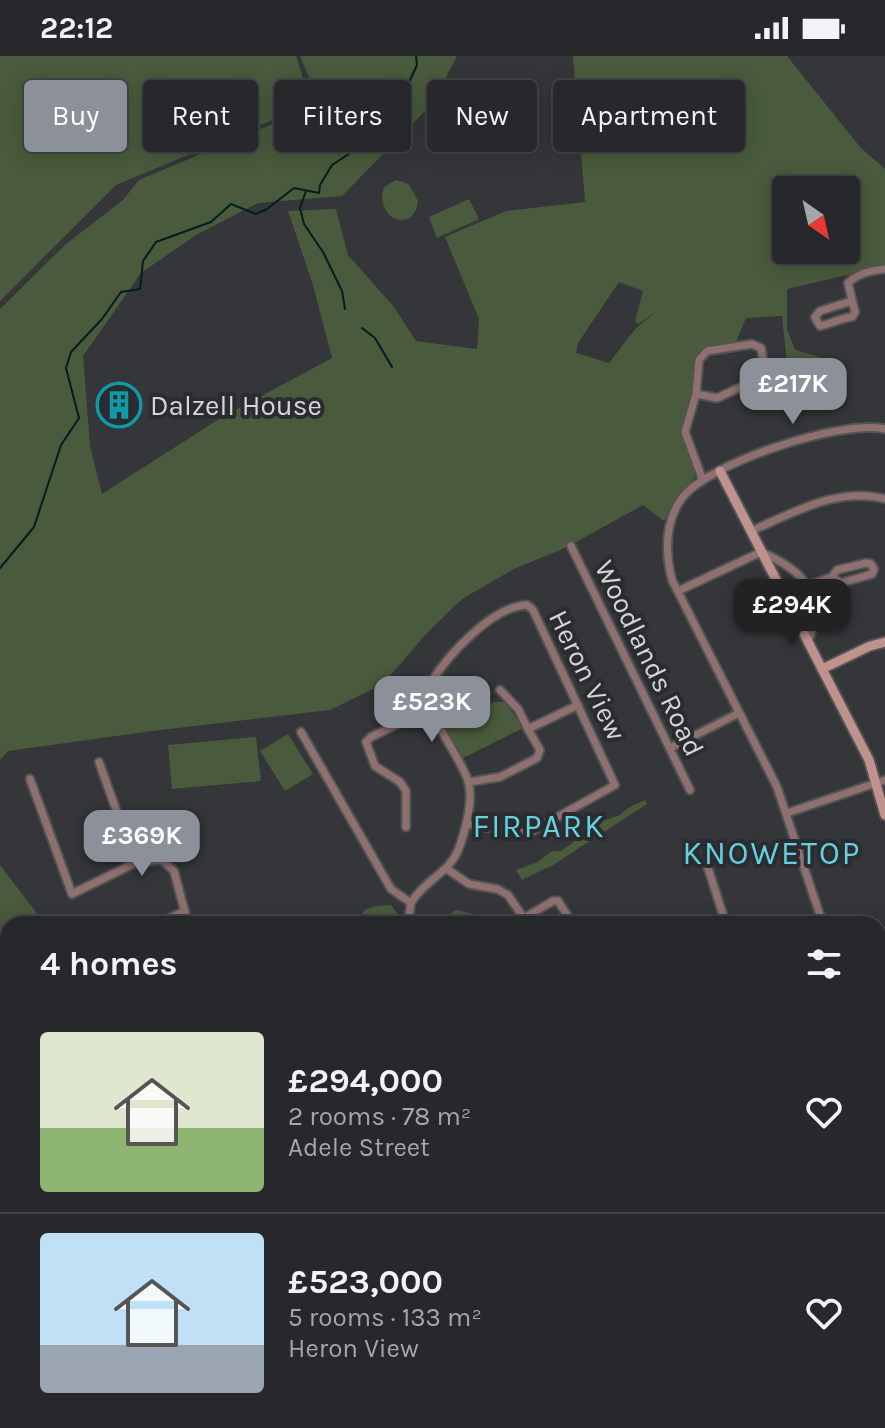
<!DOCTYPE html>
<html lang="en">
<head>
<meta charset="utf-8">
<style>
	body { margin:0; font-family:Karla,sans-serif; background:#2f3033; color:#f1f3f6; height:100vh; display:flex; flex-direction:column; font-size:30px; white-space:nowrap }
	* { box-sizing:border-box; margin:0 }
	p { font-size:26px; color:#a4a6a9 }
	.icon { flex:none; width:44px; height:44px; fill:none; stroke:currentColor; stroke-width:2; stroke-linecap:round; stroke-linejoin:round }
	.map { position:relative; flex:1; overflow:hidden }
	.drawer { position:absolute; left:0px; top:860px; width:886px; height:512px; display:flex; flex-direction:column; background:#27282b; border-radius:24px 24px 0 0; box-shadow:0 4px 20px #0003,0 0 0 2px #434447 }
	.drawer>* { flex:none }
	.hud { position:absolute; left:24px; top:24px; width:838px; height:72px; display:flex; gap:16px }
	.needle { width:52px; rotate:146deg }
	.fabs { position:absolute; left:772px; top:120px; display:grid; gap:16px }
	.fabs a { display:grid; place-items:center; width:88px; height:88px; border-radius:8px; background:#27282b; box-shadow:0 4px 20px #0003,0 0 0 2px #434447; font-size:40px }
	.price { position:absolute; translate:-50% -68px; padding:0 18px; border-radius:16px; background:#8c9099; color:#fff; font-size:26px; line-height:52px; filter:drop-shadow(0 2px 4px #0008) }
	.price::after { content:''; position:absolute; left:50%; top:48px; width:24px; height:18px; margin-left:-12px; background:inherit; clip-path:polygon(0 0,100% 0,50% 100%) }
	.price.active { background:#222; color:#fff }
	ul { padding:0; list-style:none }
	li { display:flex; align-items:center; gap:24px; height:200px; padding:0 40px }
	li+li { border-top:2px solid #434447 }
	li span { display:grid; place-items:center; flex:none; width:224px; height:160px; border-radius:8px; color:#555 }
	li>.icon { margin-inline-start:auto }
	span .icon { width:96px; height:96px; fill:#fffc; stroke-width:1 }
	li b { font-size:34px }
	h2 { display:flex; justify-content:space-between; align-items:center; height:96px; padding:0 40px; font-size:34px }
	.pill { padding:0 28px; border-radius:8px; background:#27282b; box-shadow:0 4px 20px #0003,0 0 0 2px #434447; font-size:28px; line-height:72px }
	.pill.active { background:#8c9099; color:#fff }
	.status { display:flex; justify-content:space-between; align-items:center; height:56px; padding:0 40px; background:#27282b; direction:ltr }
	.status svg { height:22px; fill:currentColor }
	.map>svg:first-child { display:block }
	.green { fill:#495b3c; fill-rule:evenodd }
	.lines { fill:none; stroke-linecap:round; stroke-linejoin:round }
	.stream { stroke:#031d20; stroke-width:2 }
	.street-casing { stroke:#515356; stroke-width:11 }
	.secondary-casing { stroke:#515356; stroke-width:13 }
	.primary-casing { stroke:#515356; stroke-width:14 }
	.street { stroke:#8e716f; stroke-width:7 }
	.secondary { stroke:#c0928e; stroke-width:9 }
	.primary { stroke:#e6aba6; stroke-width:10 }
	.labels { text-anchor:middle; stroke-width:8; stroke-linejoin:round; paint-order:stroke }
	.poi-label { font-size:28px; fill:#d5d6d8; stroke:#2a2c2f; text-anchor:start }
	.street-label { font-size:28px; fill:#d5d6d8; stroke:#2a2c2f }
	.quarter-label { font-size:32px; letter-spacing:2px; fill:#65d0de; stroke:#2a2c2f }
</style>
</head>
<body>
<div class="status"><b>22:12</b><svg viewBox="0 0 49 12"><path d="M0 12V9h3v3zM5 12V6h3v6zM10 12V3h3v9zM15 12V0h3v12zM26 1h20v11H26zM47 4h2v5h-2z"/></svg></div>
<div class="map">
<svg width="885" height="1372" viewBox="0 0 885 1372">
	<rect width="100%" height="100%" fill="#343639"/>
	<g class="green">
		<path d="M0,0h296l15,48 -195,81 -116,116z"/>
		<path d="M300,0h157l-24,47 -91,93 -84,7 -62,32 -55,38 -58,83 7,90 12,48 117,-75 113,-61 -19,-73 -25,-74 48,-2 12,46 46,52 22,34 61,8 2,-30 -34,-82 61,-26 79,-9 -12,-146h214l73,91 25,22v97l-98,23v40l8,21 28,8 -19,19 -15,5 -7,-66 -36,2 -10,24 -38,11c-5,26 -2,53 -15,75l10,33 2,16 -15,18 -16,26 -21,-16 -78,43 -51,21 -52,30 -35,34 -44,51 -53,26 -178,21 -144,20 -8,9v-451l66,-65 57,-44 16,-20 181,-76zM786,134h60v60h-60zM619,226l24,9 -8,30 3,3 19,-13 -21,17 -27,35 -33,-10 2,-10z"/>
		<path d="M396,124l13,4 9,17c-4,35 -45,17 -34,-14z"/>
		<path d="M469,143l10,20 -42,19 -8,-21z"/>
		<path d="M494,646h11l18,26 -64,32 -17,-34z"/>
		<path d="M288,678l25,40 -28,17 -25,-40z"/>
		<path d="M256,681l5,44 -89,8 -4,-44z"/>
		<path d="M645,744l2,4 -94,61 -31,15 -6,-10 22,-8 14,-11h9l41,-30 18,-6 8,-7z"/>
		<path d="M0,809l45,59h-37v134l-8,1z"/>
		<path d="M391,849l14,19h-55l8,-4c6,-15 19,-14 33,-15z"/>
		<path d="M456,854l23,5 7,9h-45l5,-8z"/>
	</g>
	<g class="lines">
		<g class="stream">
			<path d="M306,135l-6,17 4,16 19,28 19,39 3,18"/>
			<path d="M362,272l13,10 17,29 -4,-7"/>
			<path d="M0,512l34,-41 27,-82 18,-27 -13,-50 5,-16 31,-33 19,-27 19,-3 3,-28 13,-19 55,-20 20,-18 25,10 11,-5 27,-21 25,5 1,-8 12,-20 35,-23 25,-44 18,-18 7,-15 -1,-9"/>
			<path d="M0,925l8,9"/>
			<path d="M0,985l8,-9"/>
		</g>
		<g class="street-casing">
			<g id="street">
				<path d="M852,245l-32,10 -5,6 5,9c11,-2 20,-8 32,-9l3,-5 -7,-29c9,-9 25,-13 37,-14"/>
				<path d="M696,338l21,4 43,-20 5,-8 -4,-22 -9,-4 -45,7 -8,9 -3,34 -11,38 17,46"/>
				<path d="M751,475c42,-18 87,-45 134,-32"/>
				<path d="M571,490l119,244"/>
				<path d="M808,529l24,-8 9,6 31,-9 2,-5 -3,-5 -5,-1 -29,7 -5,7"/>
				<path d="M678,535l83,-39c42,18 66,42 47,90"/>
				<path d="M500,634l18,19 10,20"/>
				<path d="M301,676l90,157 20,14 -2,13 4,8"/>
				<path d="M670,692l69,-35"/>
				<path d="M99,706l36,101"/>
				<path d="M30,723l42,115 63,-31 27,-3 12,11 14,53"/>
				<path d="M469,726l31,-5 37,-19 3,-8 -12,-21 50,-24"/>
				<path d="M787,757l98,-33"/>
				<path d="M406,771v-36l-6,-9 -25,-16 -9,-24 5,-5 60,-29"/>
				<path d="M708,812l18,56"/>
				<path d="M447,813l22,15 28,5 11,6 20,29"/>
				<path d="M411,847c12,-22 39,-30 48,-55 7,-20 15,-47 9,-67 -9,-29 -46,-67 -38,-97 17,-28 62,-78 97,-79l6,5 82,175 -88,49 -60,-10"/>
				<path d="M524,862l29,-17h5l15,23"/>
				<path d="M157,868l28,-13"/>
				<path d="M823,868l-46,-137 -105,-207c-7,-28 -8,-57 10,-82 26,-35 160,-79 203,-69"/>
				<path d="M878,954l7,-5"/>
				<path d="M878,1030l7,-1"/>
				<path d="M878,1042l7,22"/>
				<path d="M0,1197l8,15"/>
				<path d="M878,1292l7,4"/>
				<path d="M401,1364l6,8"/>
				<path d="M118,1372v-8"/>
				<path d="M213,1372l1,-8"/>
				<path d="M466,1372l11,-8"/>
				<path d="M788,1372l1,-8"/>
			</g>
		</g>
		<g class="secondary-casing">
			<g id="secondary">
				<path d="M720,415l149,289 16,55"/>
				<path d="M822,613l48,-23 15,-4"/>
				<path d="M0,1111l8,8"/>
				<path d="M0,1126l8,10"/>
				<path d="M0,1217l8,-2"/>
			</g>
		</g>
		<g class="primary-casing">
			<g id="primary">
				<path d="M879,1162l6,-4"/>
				<path d="M301,1372l2,-8"/>
				<path d="M342,1372l9,-8"/>
			</g>
		</g>
		<use href="#street" class="street"/>
		<use href="#secondary" class="secondary"/>
		<use href="#primary" class="primary"/>
	</g>
	<defs>
		<g id="building-ring" transform="scale(2.3)"><circle r="9.5" fill="#2a2c2f" stroke="#0f9aa8" stroke-width="1.5"/><path d="M-4-6H4V6H1V3H-1V6H-4ZM-2.5-4.3h1.7v1.8h-1.7ZM.8-4.3h1.7v1.8H.8ZM-2.5-1h1.7V.8h-1.7ZM.8-1h1.7V.8H.8Z" fill="#0f9aa8"/></g>
	</defs>
	<g fill-rule="evenodd">
		<use href="#building-ring" x="119" y="349"/>
	</g>
	<g class="labels">
		<g class="poi-label">
			<text x="150" y="359">Dalzell House</text>
		</g>
		<g class="street-label">
			<text transform="translate(650 602) rotate(64)" y="10">Woodlands Road</text>
			<text transform="translate(588 619) rotate(64)" y="10">Heron View</text>
		</g>
		<g class="quarter-label">
			<text x="539" y="781">FIRPARK</text>
			<text x="772" y="808">KNOWETOP</text>
		</g>
	</g>
</svg>
<div class="fabs">
<a><svg class="needle" viewBox="-14 -14 28 28"><path d="M0-13l5 13h-10z" fill="#e53935"/><path d="M0 13l5-13h-10z" fill="#a4a6a9"/></svg></a>
</div>
<b class="price" style="left:793px;top:370px">£217K</b>
<b class="price active" style="left:792px;top:591px">£294K</b>
<b class="price" style="left:432px;top:688px">£523K</b>
<b class="price" style="left:142px;top:822px">£369K</b>
<div class="hud">
<a class="pill active">Buy</a>
<a class="pill">Rent</a>
<a class="pill">Filters</a>
<a class="pill">New</a>
<a class="pill">Apartment</a>
</div>
<section class="drawer">
<h2>4 homes<svg class="icon" aria-label="filters" viewBox="0 0 24 24"><path d="M4 7h16M4 17h16"/><circle cx="9" cy="7" r="2"/><circle cx="15" cy="17" r="2"/></svg></h2>
<ul>
<li><span style="background:linear-gradient(#dfe7d0 60%,#8fb573 0)"><svg class="icon" aria-label="home" viewBox="0 0 24 24"><path d="M3 11l9-7 9 7M6 9v11h12V9"/></svg></span><div><b>£294,000</b><p>2 rooms · 78 m²</p><p>Adele Street</p></div><svg class="icon" aria-label="heart" viewBox="0 0 24 24"><path d="M12 20l-8-8c-3-5 5-10 8-4 3-6 11-1 8 4z"/></svg></li>
<li><span style="background:linear-gradient(#bfe0f5 70%,#9aa5b1 0)"><svg class="icon" aria-label="home" viewBox="0 0 24 24"><path d="M3 11l9-7 9 7M6 9v11h12V9"/></svg></span><div><b>£523,000</b><p>5 rooms · 133 m²</p><p>Heron View</p></div><svg class="icon" aria-label="heart" viewBox="0 0 24 24"><path d="M12 20l-8-8c-3-5 5-10 8-4 3-6 11-1 8 4z"/></svg></li>
</ul>
</section>
</div>
</body>
</html>
